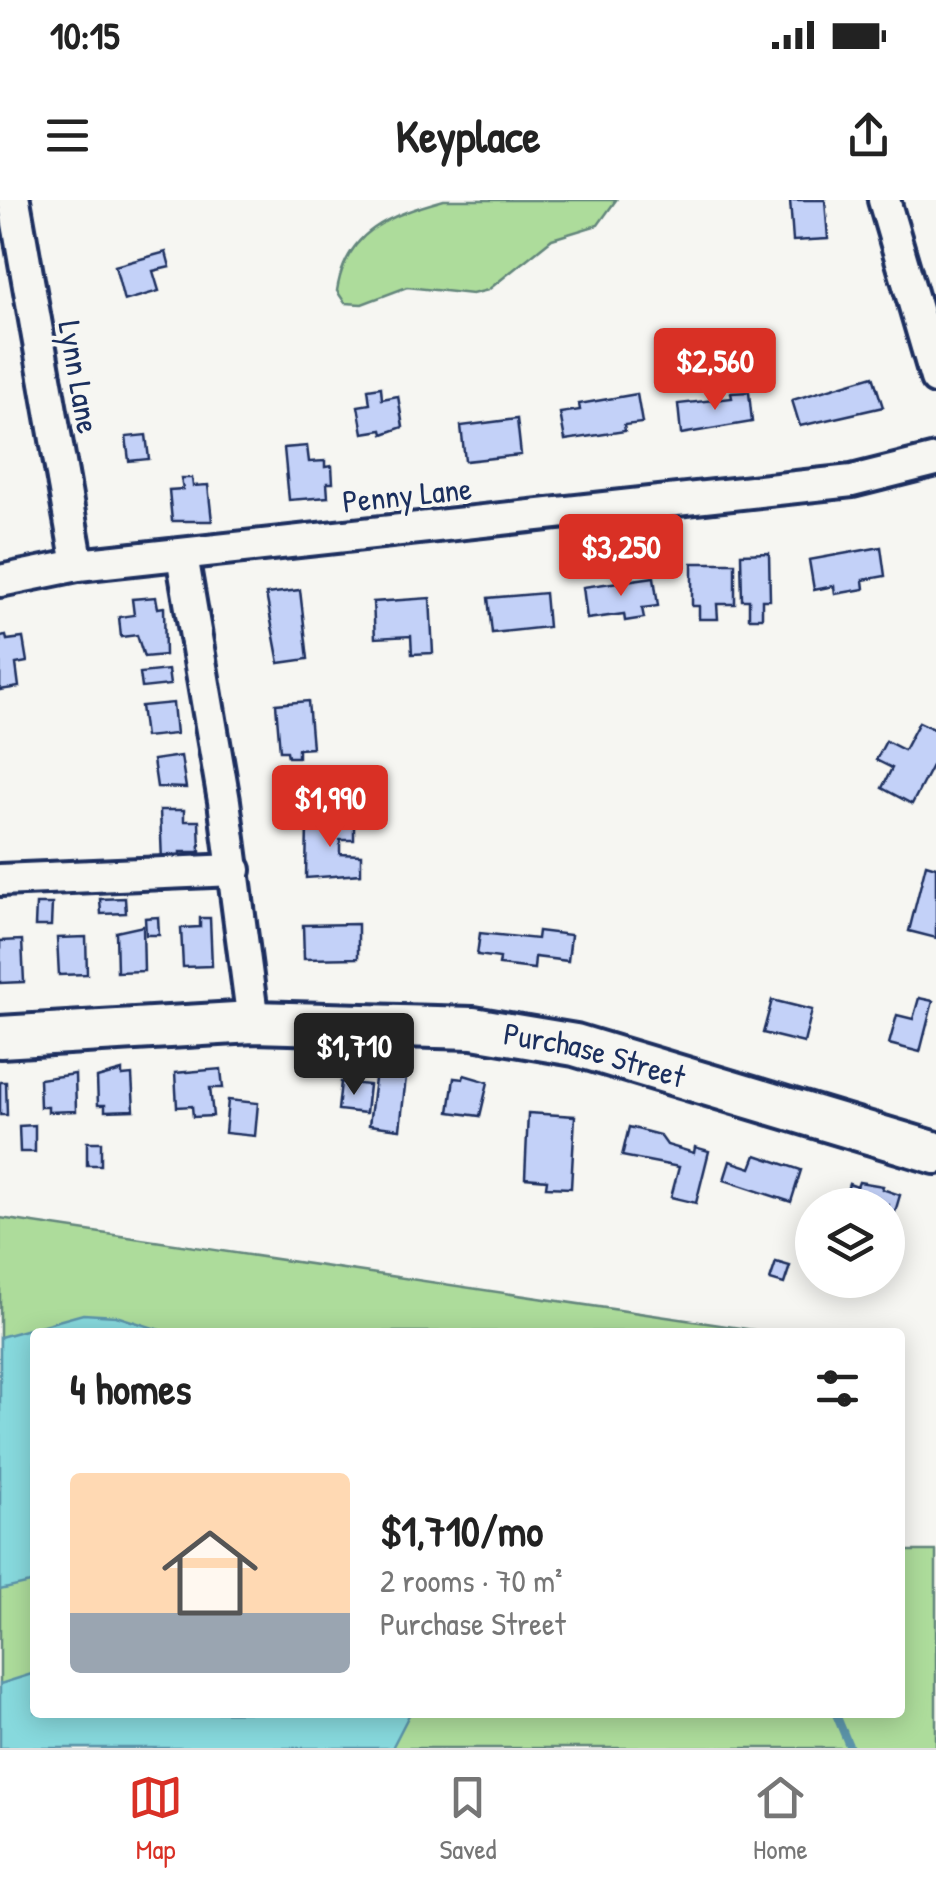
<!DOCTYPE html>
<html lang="en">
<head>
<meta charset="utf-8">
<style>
	body { margin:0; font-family:"Patrick Hand",sans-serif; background:#f2f2f2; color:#222; height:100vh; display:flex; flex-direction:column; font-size:38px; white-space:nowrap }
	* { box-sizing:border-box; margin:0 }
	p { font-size:32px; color:#767676 }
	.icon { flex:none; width:55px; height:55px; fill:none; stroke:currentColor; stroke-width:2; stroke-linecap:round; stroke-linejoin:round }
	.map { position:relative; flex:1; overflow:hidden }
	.panel { position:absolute; left:30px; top:1128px; width:875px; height:390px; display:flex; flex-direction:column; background:#fff; border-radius:10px; box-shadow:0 5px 25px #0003 }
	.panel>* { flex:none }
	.buttons { position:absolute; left:795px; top:988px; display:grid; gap:20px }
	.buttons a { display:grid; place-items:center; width:110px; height:110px; border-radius:50%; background:#fff; box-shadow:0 5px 25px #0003; font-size:50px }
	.price { position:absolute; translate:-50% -85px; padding:0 22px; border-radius:10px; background:#d93025; color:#fff; font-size:32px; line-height:65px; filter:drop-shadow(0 2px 5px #0008) }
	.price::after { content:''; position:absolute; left:50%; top:60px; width:30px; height:22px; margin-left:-15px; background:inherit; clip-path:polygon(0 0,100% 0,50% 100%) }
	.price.active { background:#222; color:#fff }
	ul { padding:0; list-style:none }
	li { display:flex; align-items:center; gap:30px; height:250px; padding:0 40px }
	li span { display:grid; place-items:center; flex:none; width:280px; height:200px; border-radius:10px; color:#555 }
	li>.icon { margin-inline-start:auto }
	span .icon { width:120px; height:120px; fill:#fffc; stroke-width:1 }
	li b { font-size:42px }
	h2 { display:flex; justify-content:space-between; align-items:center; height:120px; padding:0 40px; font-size:42px }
	.status { display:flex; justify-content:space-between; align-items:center; height:70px; padding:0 50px; background:#fff; direction:ltr }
	.status svg { height:28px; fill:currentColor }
	header { display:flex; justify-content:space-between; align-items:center; height:130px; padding:0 40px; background:#fff; font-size:45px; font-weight:700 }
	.tabs { display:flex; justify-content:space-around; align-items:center; height:140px; border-top:2px solid #e0e0e0; background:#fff; font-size:28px; color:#767676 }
	.tabs a { display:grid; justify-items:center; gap:5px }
	.tabs .active { color:#d93025 }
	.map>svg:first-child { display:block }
	.green { fill:#addc9b; stroke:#64867c; stroke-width:2.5 }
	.water { fill:#87d9dd; stroke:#5c95aa; stroke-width:2.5 }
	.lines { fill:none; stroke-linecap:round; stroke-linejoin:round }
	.stream { stroke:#5c95aa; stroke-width:8 }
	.building { fill:#c3d1f8; stroke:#1b2f5e; stroke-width:2.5 }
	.street-casing { stroke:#1b2f5e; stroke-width:38 }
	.secondary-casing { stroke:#1b2f5e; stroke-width:48 }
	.street { stroke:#f6f6f2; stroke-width:30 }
	.secondary { stroke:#f6f6f2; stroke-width:40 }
	.labels { text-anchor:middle; stroke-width:8; stroke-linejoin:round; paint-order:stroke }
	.street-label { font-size:32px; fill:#1b2f5e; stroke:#f6f6f2 }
</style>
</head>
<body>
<div class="status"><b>10:15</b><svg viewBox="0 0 49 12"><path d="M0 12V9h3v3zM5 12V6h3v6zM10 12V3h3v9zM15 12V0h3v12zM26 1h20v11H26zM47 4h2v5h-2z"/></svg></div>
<header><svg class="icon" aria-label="menu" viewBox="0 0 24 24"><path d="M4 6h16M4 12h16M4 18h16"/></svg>Keyplace<svg class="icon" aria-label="share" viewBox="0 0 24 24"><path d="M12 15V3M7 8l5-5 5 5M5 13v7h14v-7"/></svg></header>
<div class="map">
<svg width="936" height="1548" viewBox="0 0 936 1548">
	<rect width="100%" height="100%" fill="#f6f6f2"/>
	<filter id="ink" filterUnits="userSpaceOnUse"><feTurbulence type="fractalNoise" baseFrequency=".01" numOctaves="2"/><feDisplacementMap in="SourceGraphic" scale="20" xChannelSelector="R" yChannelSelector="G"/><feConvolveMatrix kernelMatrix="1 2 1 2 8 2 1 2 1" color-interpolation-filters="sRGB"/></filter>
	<g filter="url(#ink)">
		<g class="green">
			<path d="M444,0h172l-18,25 -46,14 -64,51 -16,4 -65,-7 -45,17 -17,-1 -8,-12c9,-61 54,-76 107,-91z"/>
			<path d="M0,1018l767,114h-732v380h865v-161h36v197h-936z"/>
		</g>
		<g class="water">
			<path d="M83,1114l33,2 50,16h-131v250l-35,8v-253z"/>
			<path d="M35,1473v39l375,1 -18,35h-392v-64z"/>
		</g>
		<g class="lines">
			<path class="stream" d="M835,1512l15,36"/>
		</g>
		<g class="building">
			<path d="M790,0h35l3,39 -35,2z"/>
			<path d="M166,52l4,15 -17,4 6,20 -35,10 -9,-35z"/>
			<path d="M873,176l10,31 -83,19 -8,-26z"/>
			<path d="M381,187l1,12 16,-3 5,31 -20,7 -1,-4 -19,3 -5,-27 12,-2 -2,-15z"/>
			<path d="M749,192l3,30 -71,12 -3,-30 54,-6 -1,-5z"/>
			<path d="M637,194l5,29 -18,2 1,6 -60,9 -5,-27 20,-3 -1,-6z"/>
			<path d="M517,219l4,36 -56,6 -4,-35z"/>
			<path d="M146,235l3,24 -20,2 -3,-24z"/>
			<path d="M307,246l2,16 16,-1v6l7,-1 1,17h-6l1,14 -39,3 -5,-52z"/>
			<path d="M181,278h11l1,8 15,-1 4,36h-40l-3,-31 14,-1z"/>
			<path d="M881,347l4,29 -22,4 1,9 -29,5 -1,-8 -20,4 -5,-30z"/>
			<path d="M769,353l1,47h-8v18h-13v-18h-7l-1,-46z"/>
			<path d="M692,363h43v41h-18l1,15h-19v-13h-7z"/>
			<path d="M654,377l4,29 -16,2 2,10 -19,3 -1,-7 -37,5 -4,-32z"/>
			<path d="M300,390l8,69 -29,4 -13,-69z"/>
			<path d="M545,393l3,34 -56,6 -4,-35z"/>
			<path d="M156,397l2,11 6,-1 1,48 -21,2 -7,-22 -16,2 -2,-20 15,-2 -2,-16z"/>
			<path d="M430,398l3,55 -21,1 -1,-18 -36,2 -2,-36z"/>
			<path d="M6,436l1,4 16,-2 4,24 -11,2 3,23 -19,3v-53z"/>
			<path d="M168,470l2,15 -28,3 -2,-15z"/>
			<path d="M308,501l4,47 -14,1v8h-10l-1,-6h-7l-4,-47z"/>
			<path d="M173,503l3,31 -31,3 -4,-31z"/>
			<path d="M919,522l17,8v28l-24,46 -30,-16 10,-20 -16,-8 10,-19 18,9z"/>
			<path d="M181,556l5,32 -29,-1 -4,-27z"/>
			<path d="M160,610h24v11h15l1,31h-20v10h-18z"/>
			<path d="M307,621h47v19h-14v14l21,1v19l-55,4z"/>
			<path d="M926,664l10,3v71l-27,-7z"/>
			<path d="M125,698l1,15 -25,1 -1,-15z"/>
			<path d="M36,704h16l-1,22h-16z"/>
			<path d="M158,717l1,18h-13l-1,-17z"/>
			<path d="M200,718h10l2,48 -29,1 -2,-39 19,-1z"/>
			<path d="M358,724v34l-54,1 -1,-34z"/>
			<path d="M143,726l1,45 -27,1 -1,-40z"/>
			<path d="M538,731l33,4 -3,26 -33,-4 -1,12 -35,-4 1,-7 -23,-3 3,-22 57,6z"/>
			<path d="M86,737l1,37 -28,1 -2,-37z"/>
			<path d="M22,740l2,42 -24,1v-42z"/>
			<path d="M919,798l14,3 -13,51 -31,-8 8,-29 16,4z"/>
			<path d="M772,800l40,10 -8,33 -41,-10z"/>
			<path d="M390,852l18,8 -8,69 -31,-4 9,-69 11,1z"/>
			<path d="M221,869l2,19h-13l3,28 -20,1 -1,-11 -15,1 -2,-34z"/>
			<path d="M122,871v5l10,-1 2,35 -29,1v-6h-7l-1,-27z"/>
			<path d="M75,874l1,37 -28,1v-5h-8l-1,-28z"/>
			<path d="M464,875l24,7 -8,34 -31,-4 5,-34 9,1z"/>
			<path d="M0,882h6l1,33h-7z"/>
			<path d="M341,882l28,3 -3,28 -28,-3z"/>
			<path d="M228,900l30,3 -3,33 -30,-3z"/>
			<path d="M528,913l47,3 -4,72 -25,-1 1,-7 -22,-2z"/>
			<path d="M35,925v27h-15l-1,-26z"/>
			<path d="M629,927l31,8 7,10 27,8 1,-6 14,4 -13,52 -25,-6 8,-30 -57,-11z"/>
			<rect x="87" y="942" width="14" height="23"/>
			<path d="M756,955l45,15 -10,32 -67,-22 6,-19 21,7z"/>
			<path d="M859,982l24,4 -1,3 18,6 -7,24 -5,3v-17h-36l2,-5 -9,-3 4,-13 8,3z"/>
			<path d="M776,1062l14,4 -6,18 -14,-4z"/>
		</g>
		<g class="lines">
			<g class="street-casing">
				<g id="street">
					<path d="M14,0l64,365"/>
					<path d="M884,0l52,178"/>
					<path d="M182,355l42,246 29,221"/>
					<path d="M0,381l78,-16 774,-84 84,-21"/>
					<path d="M0,680l235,-10"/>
				</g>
			</g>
			<g class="secondary-casing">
				<g id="secondary">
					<path id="s1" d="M0,837l253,-15 220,6 102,17 361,108"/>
				</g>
			</g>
			<use href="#street" class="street"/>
			<use href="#secondary" class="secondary"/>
		</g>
	</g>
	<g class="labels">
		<g class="street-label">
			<text transform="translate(79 177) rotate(80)" y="11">Lynn Lane</text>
			<text transform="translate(407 295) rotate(-6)" y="11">Penny Lane</text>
			<text dy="11" stroke="none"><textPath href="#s1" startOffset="598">Purchase Street</textPath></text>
		</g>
	</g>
</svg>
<div class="buttons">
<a><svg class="icon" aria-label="layers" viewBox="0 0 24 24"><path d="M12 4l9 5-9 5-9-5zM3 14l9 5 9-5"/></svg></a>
</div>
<b class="price" style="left:715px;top:213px">$2,560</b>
<b class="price" style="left:621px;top:399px">$3,250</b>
<b class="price" style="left:330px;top:650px">$1,990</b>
<b class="price active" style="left:354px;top:898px">$1,710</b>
<section class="panel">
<h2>4 homes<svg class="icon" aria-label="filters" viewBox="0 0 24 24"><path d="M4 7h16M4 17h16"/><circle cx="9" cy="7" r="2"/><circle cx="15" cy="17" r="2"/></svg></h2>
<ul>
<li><span style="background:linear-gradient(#ffd9b3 70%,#9aa5b1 0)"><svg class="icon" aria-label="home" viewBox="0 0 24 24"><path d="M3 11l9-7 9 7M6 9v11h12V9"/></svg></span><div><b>$1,710/mo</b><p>2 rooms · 70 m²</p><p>Purchase Street</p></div></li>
</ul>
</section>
</div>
<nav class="tabs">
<a class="active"><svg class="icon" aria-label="map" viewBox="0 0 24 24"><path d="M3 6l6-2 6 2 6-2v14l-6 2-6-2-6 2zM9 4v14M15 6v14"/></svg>Map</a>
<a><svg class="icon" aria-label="saved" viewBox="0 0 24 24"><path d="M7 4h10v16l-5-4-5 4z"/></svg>Saved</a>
<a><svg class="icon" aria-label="home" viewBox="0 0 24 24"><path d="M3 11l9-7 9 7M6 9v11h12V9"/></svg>Home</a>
</nav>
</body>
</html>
